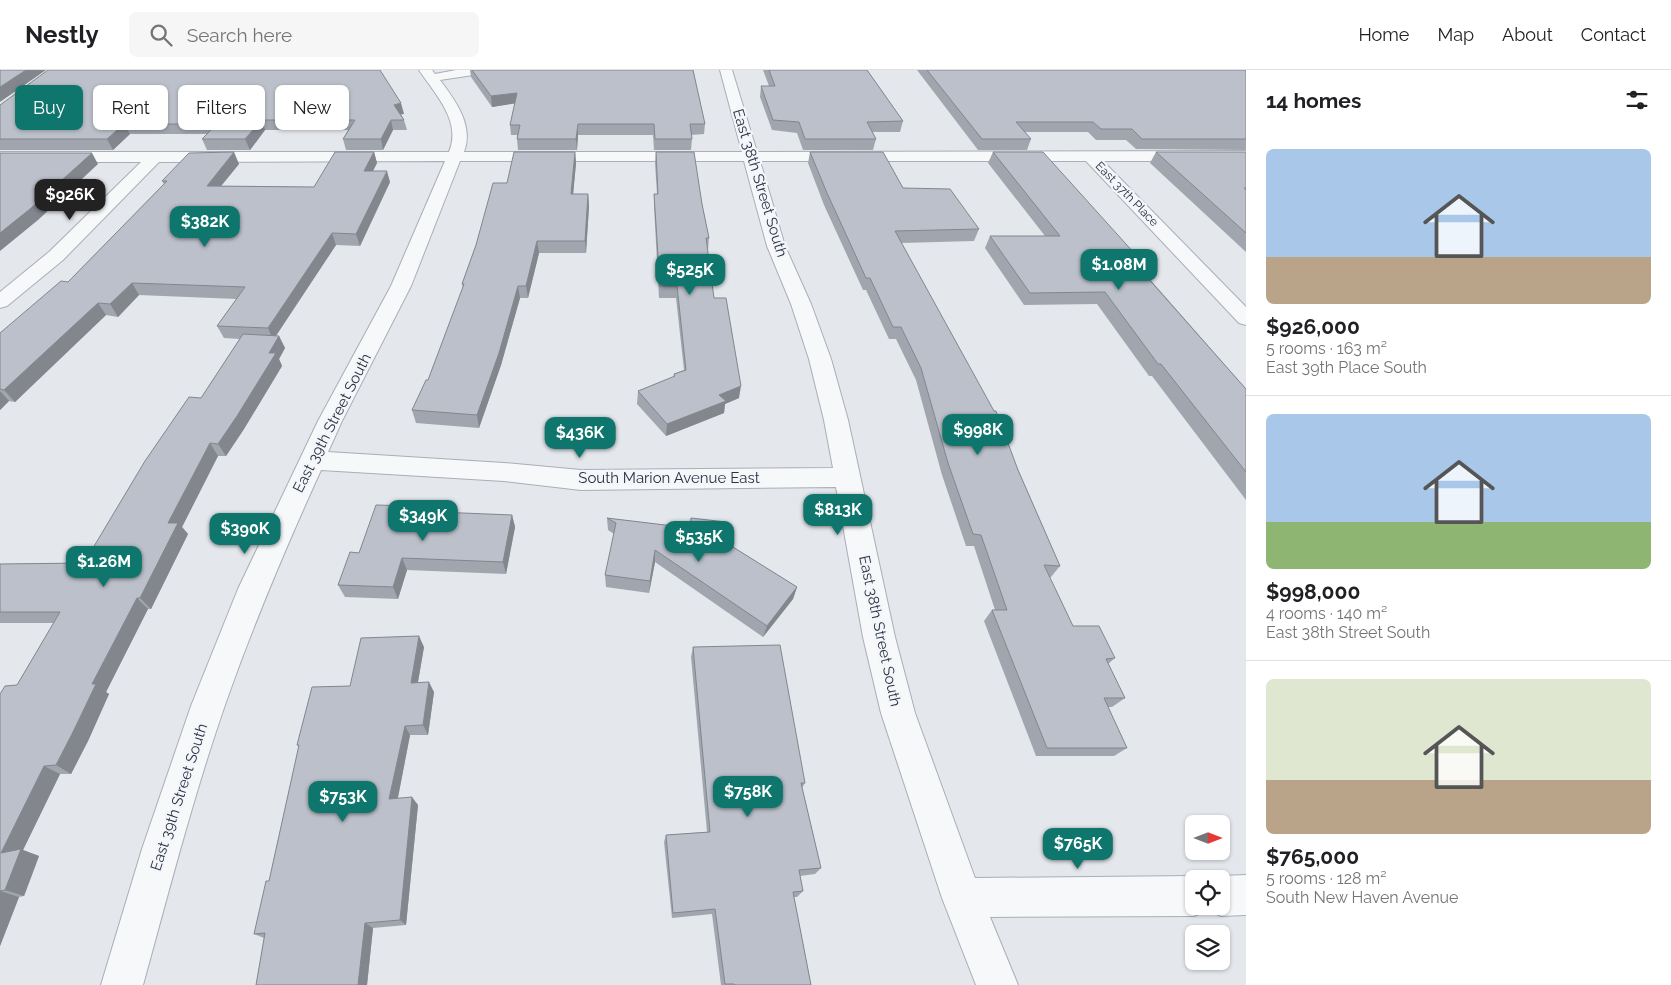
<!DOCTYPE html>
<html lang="en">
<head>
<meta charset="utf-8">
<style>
	body { margin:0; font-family:Raleway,sans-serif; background:#f6f6f6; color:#202124; height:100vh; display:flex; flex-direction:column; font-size:19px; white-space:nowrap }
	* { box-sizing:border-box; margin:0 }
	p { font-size:16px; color:#757577 }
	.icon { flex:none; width:28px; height:28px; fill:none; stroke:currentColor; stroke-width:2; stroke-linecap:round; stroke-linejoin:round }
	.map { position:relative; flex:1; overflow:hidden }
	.sheet { display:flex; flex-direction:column; background:#fff; width:425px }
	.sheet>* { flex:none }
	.top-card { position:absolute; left:15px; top:15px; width:475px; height:45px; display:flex; gap:10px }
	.needle { width:32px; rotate:90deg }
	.fabs { position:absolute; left:1185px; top:745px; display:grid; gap:10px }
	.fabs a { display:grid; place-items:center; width:45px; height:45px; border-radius:8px; background:#fff; box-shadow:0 1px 4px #0004; font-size:25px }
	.price { position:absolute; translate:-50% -42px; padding:0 11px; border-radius:10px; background:#0f766e; color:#fff; font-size:16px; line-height:32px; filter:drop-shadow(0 1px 2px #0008) }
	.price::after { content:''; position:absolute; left:50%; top:30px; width:15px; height:11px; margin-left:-8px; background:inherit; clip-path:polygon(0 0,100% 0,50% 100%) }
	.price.current { background:#222; color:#fff }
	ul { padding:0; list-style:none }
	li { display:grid; align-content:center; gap:10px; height:265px; padding:0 20px }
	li+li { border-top:1px solid #e0e0e0 }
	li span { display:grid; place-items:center; height:155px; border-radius:8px; color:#555 }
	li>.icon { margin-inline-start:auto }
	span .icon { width:90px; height:90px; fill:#fffc; stroke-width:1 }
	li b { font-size:21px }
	h2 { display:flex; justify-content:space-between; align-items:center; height:60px; padding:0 20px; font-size:21px }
	.chip { padding:0 18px; border-radius:8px; background:#fff; box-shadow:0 1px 4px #0004; font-size:18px; line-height:45px }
	.chip.current { background:#0f766e; color:#fff }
	header { display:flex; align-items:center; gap:30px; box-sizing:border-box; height:70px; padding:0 25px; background:#fff; border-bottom:1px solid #e0e0e0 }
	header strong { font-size:24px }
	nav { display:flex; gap:28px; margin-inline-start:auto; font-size:18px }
	.search { width:350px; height:45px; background:#f6f6f6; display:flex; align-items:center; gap:12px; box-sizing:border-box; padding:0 18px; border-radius:8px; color:#757577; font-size:19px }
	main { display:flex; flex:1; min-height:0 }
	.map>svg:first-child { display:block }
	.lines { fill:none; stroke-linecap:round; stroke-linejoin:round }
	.minor-casing { stroke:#a9aeb7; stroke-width:2 }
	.minor { fill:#f7f8fa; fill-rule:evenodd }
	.wall { fill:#a1a5ae }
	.shaded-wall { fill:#83868d }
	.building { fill:#bbc0ca; stroke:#83868d }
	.labels { text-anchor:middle; stroke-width:4.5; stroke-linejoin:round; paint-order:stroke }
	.far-street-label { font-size:12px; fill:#2b3445; stroke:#f4f6f9 }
	.street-label { font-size:15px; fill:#2b3445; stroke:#f4f6f9 }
</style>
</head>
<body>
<header>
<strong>Nestly</strong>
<div class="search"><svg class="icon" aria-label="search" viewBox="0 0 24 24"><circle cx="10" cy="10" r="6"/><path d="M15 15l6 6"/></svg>Search here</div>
<nav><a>Home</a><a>Map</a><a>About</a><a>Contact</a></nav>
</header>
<main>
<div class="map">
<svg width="1246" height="915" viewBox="0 0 1246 915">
	<rect width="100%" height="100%" fill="#e4e7ec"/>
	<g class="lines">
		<g class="minor-casing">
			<path id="minor" d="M419,0h13l3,4 21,-4h30l-6,4 -40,6c16,21 34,46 24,72h278l-22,-82h12l25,82 489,-1v10h-143l143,146v18l-7,-2 -153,-162h-326l25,85 26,58 20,55 17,61 47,217 20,76 60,165 219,-2 6,3h-6v27h27v-27h-6l6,-3 25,-1v40l-25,1 -13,-6 -14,6 -204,1 28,68h-42l-34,-87 -61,-185 -18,-76 -27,-150 -255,3 -77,-9 -183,-11c-35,77 -68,155 -96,235 -32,92 -56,186 -82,280h-42l41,-136 49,-143 47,-117 80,-168 73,-135 54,-125 -286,1 -96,98 -56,46 -7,2v-16l49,-40 92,-90h-141v-10h449c13,-31 -14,-58 -30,-82zM460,91h284l23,85 24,58 18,55 15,61 9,48 -252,2 -77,-7 -176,-11 14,-31 69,-135z"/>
		</g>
		<use href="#minor" class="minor"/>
	</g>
	<g class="wall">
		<path d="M470,0h223l12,54 -1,10 -13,1 1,4 -1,11h-37l-1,-15h-75l-1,15h-59l-1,-11v-4h-6l-1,-10 5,-22 -23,4 -21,-30z"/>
		<path d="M763,0h104l36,51 -3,11h-28l4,7 -3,11h-70l-6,-17 -25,-3 -12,-33 1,-11h8z"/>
		<path d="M917,0h329v80l-110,-1 -10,-9h-30l-8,-8h-63l6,7 -4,11h-49z"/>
		<path d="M0,35l404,9h-3l3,6 3,10h-14l-10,20h-37l-3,-11 5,-9h-83l-15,20h-43l-5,-11 5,-5h-77l-17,16h-113z"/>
		<path d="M374,82l3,11 -4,8 17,11 -30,64 -24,-1 -60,91h3l6,12 -6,11 3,7 -38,63 -18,27h-8l-36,71 6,7 -37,75h-3l-42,83 3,2 -21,47 -17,33h-11l-37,76 16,6 -15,40 -5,1 -19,49v-252l17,-9 37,-62h-54v-59l84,-1 117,-165 39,-59 -16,-1 -7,-12 20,-27 -98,-4 -21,22 -12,-2 -91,87 -6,-1 -9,9v-77l68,-51 96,-98 -2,-3 77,-17 -18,22 93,1z"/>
		<path d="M575,82l1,11 -3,31h15l1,12 -3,47h-47l-11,45h-8l-19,67 -22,63 -63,-5 -4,-13 16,-30 35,-92 -1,-4 14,-39 31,-62z"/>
		<path d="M656,82l46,52 7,34 -1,12h-1l7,48 25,100 -14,6 -1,9 -58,23 -29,-32 1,-13 35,-14 1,-3 10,-4 -8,-72h-17l-5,-92v-12h3l-2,-31z"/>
		<path d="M810,82l93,36 76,41 -5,12 -73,2 117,227 42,96 -9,11h-2l24,49 42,32 -7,6 17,34 -13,9h-4l19,41 -13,8h-78l-52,-135 8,-11h3l-21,-64h-8l-24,-71 -26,-95 -20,-41h-7l-23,-49h-3l-39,-85 -16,-42z"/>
		<path d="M993,82l142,102 -2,4 15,18v1l98,112v111l-94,-124h-3l-52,-72 -73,1 -39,-57 5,-12h55l-57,-73z"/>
		<path d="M1156,82h90v100l-96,-89z"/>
		<path d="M414,436l2,6 96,3 3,12 -9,47 -99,-4 -9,29 -53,-2 -7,-12 21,-32z"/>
		<path d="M607,448l82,10 2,-10 34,24 72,45 -4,12 -30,38 -108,-75 -6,31 -43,-6 -1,-12 9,-41 -6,-4z"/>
		<path d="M424,577l-6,35 16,10 -6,43h-18l-12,63 20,7 -12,120 -33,3 -6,57h-111l8,-47 -10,-4 15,-53 30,-134 -2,-2 53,-59z"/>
		<path d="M693,577l112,136 -3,5 19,80 -6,6 -15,2 3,15 -6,6h-3l17,88h-90l-9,-71 -40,4 -8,-76 2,-7 41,-3 -16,-175z"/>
	</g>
	<g class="shaded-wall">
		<path d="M26,0h20l-46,32v-15z"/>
		<path d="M517,23l1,10 -26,4 -1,-11z"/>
		<path d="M401,33l3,11 -7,1 -3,-10z"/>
		<path d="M262,50l3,10 -15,20 -5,-11z"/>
		<path d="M391,50l2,10 -10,20 -2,-11z"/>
		<path d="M124,54l6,10 -17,16 -6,-11z"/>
		<path d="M578,54v11l-1,15 -1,-11z"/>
		<path d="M234,82l5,12 -27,33 -5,-11z"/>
		<path d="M374,82l3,11 -10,19 -3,-11z"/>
		<path d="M575,82l1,11 -4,43 -1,-12z"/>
		<path d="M92,83l6,11 -60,56 -38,31v-18z"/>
		<path d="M387,101l3,11 -30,64 -4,-12z"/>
		<path d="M588,124l1,12 -3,47 -1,-12z"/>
		<path d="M332,163l4,12 -63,95 -5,-12z"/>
		<path d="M537,171l2,12 -11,45 -2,-12z"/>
		<path d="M132,213l7,12 -21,22 -8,-13z"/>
		<path d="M518,216l2,12 -19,67 -22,63 -2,-13z"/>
		<path d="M98,233l8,12 -91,87 -11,-12z"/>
		<path d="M279,266l6,12 -6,11 3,7 -38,63 -18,27 -8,-12 51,-91z"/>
		<path d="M741,316l-2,12 -14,6 -1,9 -58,23 1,-12 52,-29z"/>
		<path d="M0,321l9,10 -9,9z"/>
		<path d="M210,373l8,13 -36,71 6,7 -37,75 -11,-11 28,-75z"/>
		<path d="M512,445l3,12 -9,47 -3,-12z"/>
		<path d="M655,480v12l-6,31 1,-12z"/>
		<path d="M402,488l5,12 -9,29 -5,-12z"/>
		<path d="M797,517l-4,12 -30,38 4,-11z"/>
		<path d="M137,528l11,11 -42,83 3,2 -21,47 -17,33 -15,-9 36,-81z"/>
		<path d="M419,566l5,11 -8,46 -5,-10z"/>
		<path d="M429,612l5,10 -6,43 -5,-10z"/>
		<path d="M405,656l5,9 -14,72 -7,-8z"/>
		<path d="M44,696l16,8 -37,76 16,6 -15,40 -19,-6 -4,-37z"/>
		<path d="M412,727l6,8 -12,120 -6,-5z"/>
		<path d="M0,821l19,6 -19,49z"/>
		<path d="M365,853l8,5 -6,57h-9z"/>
	</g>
	<g class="building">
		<path d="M0,0h26l-26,17z"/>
		<path d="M48,0h332l21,33 -7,2 10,15h-13l-10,19h-38l12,-19h-93l-17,19h-43l15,-15h-93l-17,15h-107v-34z"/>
		<path d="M472,0h221l12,54h-15l2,15h-37l-1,-15h-76l-2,15h-59l3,-14h-10l7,-32 -26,3z"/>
		<path d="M769,0h98l36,51 -36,1 9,17h-71l-6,-17 -26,-2 -12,-34h14z"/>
		<path d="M927,0h319v69h-104l-10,-10h-31l-8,-7h-77l15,17h-49z"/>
		<path d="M234,82l-27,34 107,1 21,-35h39l-10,19h23l-31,63 -24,-1 -64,95 -51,-2 28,-39 -113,-4 -22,21 -12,-1 -94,87 -4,-1v-56l61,-52 7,1 99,-101h-5l27,-28z"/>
		<path d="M514,82h61l-4,42h17l-3,47h-48l-11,45h-8l-19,67 -22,62 -65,-5 14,-30h2l36,-96h-2l14,-39 17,-62h14z"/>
		<path d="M656,82h38l8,52 7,34h-3l8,60h12l15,88 -22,9 7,6 -59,23 -29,-33 37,-15 -1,-2 12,-4 -9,-84h-17l-6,-92h4z"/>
		<path d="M810,82h73l20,36 47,1 29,40 -84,2 99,180h2l22,59 42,96 -16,-1 29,61h26l16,32 -9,1 19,39h-21l23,50h-80l-55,-138h15l-26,-75 -8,-1 -25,-71 -27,-95 -20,-41h-8l-23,-49h-4l-39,-85z"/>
		<path d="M993,82h50l92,102h-6l19,22h-2l100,113v83l-85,-108h-3l-53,-72 -75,1 -40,-57h70z"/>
		<path d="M1156,82h90v36h-2l2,2v43z"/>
		<path d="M0,83h92l-62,56 -30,24z"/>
		<path d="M243,264l36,2 -10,17h7l-39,63 -19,28 -8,-1 -42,80h10l-38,75h-3l-45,86h4l-23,48 -17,33 -12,1 -43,87 20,-4 -16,41 -5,1v-197l5,-8 12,-1 43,-73h-60v-48l84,-1 61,-102 44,-64 12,1z"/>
		<path d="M376,435l38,1 -1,5 99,4 -9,47 -101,-4 -9,29 -55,-2 12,-33 9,1z"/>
		<path d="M607,448l83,10 1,-10 35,4 -1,20 72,45 -30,39 -112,-76 -5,31 -45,-6 11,-52z"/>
		<path d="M419,566l-8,47 18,-1 -6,43 -18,1 -16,73 23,-2 -12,123 -35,3 -7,62h-102l9,-52 -11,1 12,-53h3l30,-136h-2l15,-58 38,-1 11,-48z"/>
		<path d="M780,575l25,138h-4l20,85 -22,2 4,21 -10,1 18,93h-76l-1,-1h-9l-10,-75 -42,4 -7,-78 44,-3 -17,-185z"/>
	</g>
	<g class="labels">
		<g class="far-street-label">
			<text transform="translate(1127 124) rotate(46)" y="4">East 37th Place</text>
		</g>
		<g class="street-label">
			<text transform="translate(760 113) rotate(73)" y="5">East 38th Street South</text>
			<text transform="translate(332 353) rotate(-63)" y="5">East 39th Street South</text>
			<text x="669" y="413">South Marion Avenue East</text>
			<text transform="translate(880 561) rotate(78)" y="5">East 38th Street South</text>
			<text transform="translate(179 727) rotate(-72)" y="5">East 39th Street South</text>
		</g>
	</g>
</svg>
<div class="fabs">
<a><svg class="needle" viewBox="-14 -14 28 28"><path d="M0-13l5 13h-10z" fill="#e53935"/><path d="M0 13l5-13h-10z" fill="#757577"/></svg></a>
<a><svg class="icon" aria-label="locate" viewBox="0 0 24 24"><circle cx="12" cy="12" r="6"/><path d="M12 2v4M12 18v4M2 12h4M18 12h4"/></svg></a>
<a><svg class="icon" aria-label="layers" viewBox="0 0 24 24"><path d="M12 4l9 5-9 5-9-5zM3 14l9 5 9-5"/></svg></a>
</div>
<b class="price current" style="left:70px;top:151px">$926K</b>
<b class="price" style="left:205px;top:178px">$382K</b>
<b class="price" style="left:1119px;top:221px">$1.08M</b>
<b class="price" style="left:690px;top:226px">$525K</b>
<b class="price" style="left:978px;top:386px">$998K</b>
<b class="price" style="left:580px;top:389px">$436K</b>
<b class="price" style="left:838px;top:466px">$813K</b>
<b class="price" style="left:423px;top:472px">$349K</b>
<b class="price" style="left:245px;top:485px">$390K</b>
<b class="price" style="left:699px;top:493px">$535K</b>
<b class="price" style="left:104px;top:518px">$1.26M</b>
<b class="price" style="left:748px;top:748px">$758K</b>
<b class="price" style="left:343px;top:753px">$753K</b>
<b class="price" style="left:1078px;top:800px">$765K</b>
<div class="top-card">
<a class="chip current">Buy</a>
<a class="chip">Rent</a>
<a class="chip">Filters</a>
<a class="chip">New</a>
</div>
</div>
<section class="sheet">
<h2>14 homes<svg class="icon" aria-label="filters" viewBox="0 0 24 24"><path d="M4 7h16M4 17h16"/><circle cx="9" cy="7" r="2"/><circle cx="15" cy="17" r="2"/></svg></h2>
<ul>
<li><span style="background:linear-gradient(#a9c7e8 70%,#b9a48a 0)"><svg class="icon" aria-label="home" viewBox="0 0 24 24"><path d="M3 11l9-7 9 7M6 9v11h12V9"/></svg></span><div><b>$926,000</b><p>5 rooms · 163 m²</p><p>East 39th Place South</p></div></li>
<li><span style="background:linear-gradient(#a9c7e8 70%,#8fb573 0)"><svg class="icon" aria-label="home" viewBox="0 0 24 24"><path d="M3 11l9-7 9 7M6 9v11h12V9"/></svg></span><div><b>$998,000</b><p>4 rooms · 140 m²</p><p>East 38th Street South</p></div></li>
<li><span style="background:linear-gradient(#dfe7d0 65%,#b9a48a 0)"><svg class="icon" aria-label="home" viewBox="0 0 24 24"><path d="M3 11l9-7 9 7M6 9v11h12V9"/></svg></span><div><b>$765,000</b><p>5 rooms · 128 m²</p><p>South New Haven Avenue</p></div></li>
</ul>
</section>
</main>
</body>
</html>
